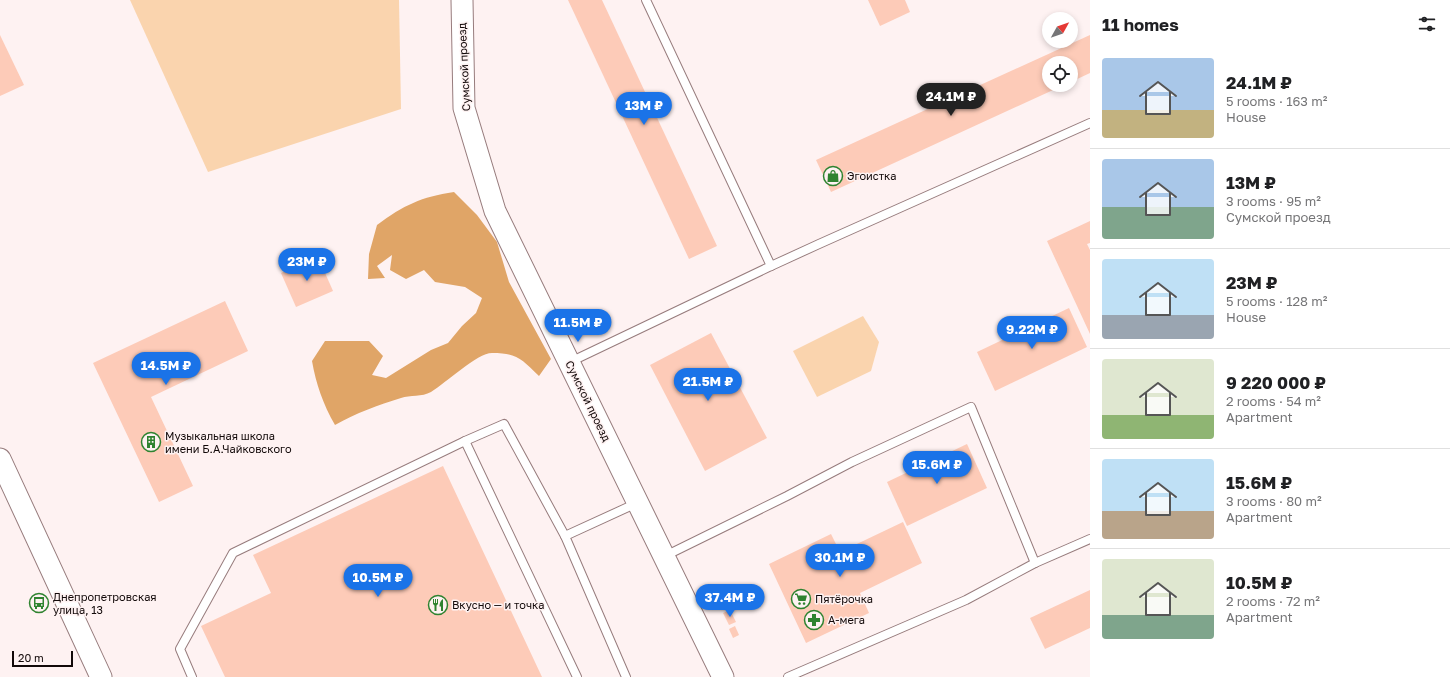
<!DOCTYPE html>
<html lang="en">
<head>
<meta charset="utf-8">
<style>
	body { margin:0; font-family:"Golos Text",sans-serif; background:#f6f6f6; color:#202124; height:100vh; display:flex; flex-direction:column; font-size:15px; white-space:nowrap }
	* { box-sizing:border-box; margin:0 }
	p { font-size:13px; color:#757577 }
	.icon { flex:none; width:22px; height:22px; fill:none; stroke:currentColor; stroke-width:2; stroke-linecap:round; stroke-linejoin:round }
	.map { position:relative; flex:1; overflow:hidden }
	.side { display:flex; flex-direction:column; background:#fff; width:360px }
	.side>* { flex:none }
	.needle { width:26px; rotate:50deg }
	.buttons { position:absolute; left:1042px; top:12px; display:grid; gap:8px }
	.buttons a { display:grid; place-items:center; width:36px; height:36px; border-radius:50%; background:#fff; box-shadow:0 2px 6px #0003; font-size:20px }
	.scale { position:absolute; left:12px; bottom:10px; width:61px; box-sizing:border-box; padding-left:4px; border:2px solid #120909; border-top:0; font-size:11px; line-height:14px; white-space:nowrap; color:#120909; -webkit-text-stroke:3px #fef2f2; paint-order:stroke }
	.price { position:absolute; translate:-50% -34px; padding:0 9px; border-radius:14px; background:#1a73e8; color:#fff; font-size:13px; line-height:26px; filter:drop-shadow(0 1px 2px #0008) }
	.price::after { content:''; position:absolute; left:50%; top:24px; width:12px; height:9px; margin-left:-6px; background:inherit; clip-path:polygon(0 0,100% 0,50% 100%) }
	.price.on { background:#222; color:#fff }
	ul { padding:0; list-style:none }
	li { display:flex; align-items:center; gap:12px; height:100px; padding:0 12px }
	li+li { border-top:1px solid #e0e0e0 }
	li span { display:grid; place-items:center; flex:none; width:112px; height:80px; border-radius:4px; color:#555 }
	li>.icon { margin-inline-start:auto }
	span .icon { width:48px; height:48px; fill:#fffc; stroke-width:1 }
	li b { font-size:17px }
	h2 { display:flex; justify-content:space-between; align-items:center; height:48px; padding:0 12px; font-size:17px }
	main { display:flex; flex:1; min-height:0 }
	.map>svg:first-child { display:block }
	.green { fill:#fad4ae }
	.forest { fill:#e0a567 }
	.building { fill:#fdcbb8 }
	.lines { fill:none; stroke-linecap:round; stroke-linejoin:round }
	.service-casing { stroke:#977c7d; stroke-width:10 }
	.tertiary-casing { stroke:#977c7d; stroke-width:23 }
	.service { stroke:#fff; stroke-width:8 }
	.tertiary { stroke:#fff; stroke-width:21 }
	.labels { text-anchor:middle; stroke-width:3; stroke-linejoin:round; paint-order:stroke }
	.street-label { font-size:11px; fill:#120909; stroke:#fef2f2 }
	.poi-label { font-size:11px; fill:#120909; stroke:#fef2f2; text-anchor:start }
</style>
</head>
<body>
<main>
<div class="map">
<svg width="1090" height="677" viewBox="0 0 1090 677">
	<rect width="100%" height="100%" fill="#fef2f2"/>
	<g class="green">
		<path d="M130,0h269l2,109 -193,63z"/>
		<path d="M863,316l16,26 -8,29 -54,26 -24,-46z"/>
	</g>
	<path class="forest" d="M454,192l23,23 20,27 12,40 42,77 -12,17c-18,-17 -21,-23 -47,-23 -15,0 -46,30 -61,39 -9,5 -21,3 -30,6 -23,7 -45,15 -66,27 -12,-21 -19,-41 -23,-64l13,-20h44l14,15 -11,19 14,3 45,-28 17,-7 14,-17 14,-13 6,-15 -17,-11 -30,-5 -11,-12 -18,9 -16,-9 2,-15 -15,11 8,12 -17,1 1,-25 8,-29c27,-20 44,-28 77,-33z"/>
	<g class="building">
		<path d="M568,0h34l115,246 -28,13z"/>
		<path d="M868,0h37l5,12 -30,14z"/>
		<path d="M0,35l24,50 -24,11z"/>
		<path d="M1090,35v38l-19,9v-19h-22v22h15l-233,107 -15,-32z"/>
		<path d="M1090,221v22l-3,1 3,6v84l-43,-93z"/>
		<path d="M318,257l15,34 -37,16 -15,-34z"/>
		<path d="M225,301l23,50 -97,46 42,89 -34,16 -66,-139z"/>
		<path d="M1069,308l18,39 -92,44 -18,-39z"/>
		<path d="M711,333l56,105 -62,33 -55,-106z"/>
		<path d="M967,444l20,44 -80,38 -20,-44z"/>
		<path d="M443,466l99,211h-317l-24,-51 70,-33 -18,-38z"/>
		<path d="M903,522l19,41 -62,30 9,20 -63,30 -37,-79 62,-30 9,18z"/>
		<path d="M1090,590v38l-45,21 -15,-31z"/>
		<path d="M730,610l6,12 -7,3 -6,-12z"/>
		<path d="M735,626l4,9 -6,3 -4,-9z"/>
	</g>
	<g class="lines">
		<g class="service-casing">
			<g id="service">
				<path d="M771,266l48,-22 271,-121"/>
				<path d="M570,362l201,-96 -125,-266"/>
				<path d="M465,441l39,-17 61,112"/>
				<path d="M665,556l122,-60 65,-34 119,-55 64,156"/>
				<path d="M192,677l-12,-28 53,-96 232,-112 112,236"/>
				<path d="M626,677l-61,-141 72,-33"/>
				<path d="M788,677l178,-77 69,-37 55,-24"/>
			</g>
		</g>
		<g class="tertiary-casing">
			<g id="tertiary">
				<path d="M462,0l2,108 31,103 228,466"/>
				<path d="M0,459l101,218"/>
			</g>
		</g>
		<use href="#service" class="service"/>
		<use href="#tertiary" class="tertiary"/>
	</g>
	<defs>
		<g id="shop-ring" transform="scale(1)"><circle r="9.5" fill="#fef2f2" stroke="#2f8330" stroke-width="1.5"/><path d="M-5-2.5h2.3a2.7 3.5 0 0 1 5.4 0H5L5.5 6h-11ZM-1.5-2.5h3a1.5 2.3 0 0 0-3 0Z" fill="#2f8330"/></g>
		<g id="building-ring" transform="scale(1)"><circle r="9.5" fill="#fef2f2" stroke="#2f8330" stroke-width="1.5"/><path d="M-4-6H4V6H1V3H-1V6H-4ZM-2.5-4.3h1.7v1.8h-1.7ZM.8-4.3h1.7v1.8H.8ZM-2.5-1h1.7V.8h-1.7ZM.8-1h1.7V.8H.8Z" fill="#2f8330"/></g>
		<g id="supermarket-ring" transform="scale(1)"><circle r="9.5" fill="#fef2f2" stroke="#2f8330" stroke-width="1.5"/><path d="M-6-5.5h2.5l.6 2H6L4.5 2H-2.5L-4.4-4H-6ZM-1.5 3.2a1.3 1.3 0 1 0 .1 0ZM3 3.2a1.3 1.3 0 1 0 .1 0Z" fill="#2f8330"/></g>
		<g id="bus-ring" transform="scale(1)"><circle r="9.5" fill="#fef2f2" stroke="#2f8330" stroke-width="1.5"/><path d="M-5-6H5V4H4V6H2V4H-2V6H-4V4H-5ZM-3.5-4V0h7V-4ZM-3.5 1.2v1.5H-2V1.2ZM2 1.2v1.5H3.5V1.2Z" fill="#2f8330"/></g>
		<g id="restaurant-ring" transform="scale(1)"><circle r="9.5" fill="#fef2f2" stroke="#2f8330" stroke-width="1.5"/><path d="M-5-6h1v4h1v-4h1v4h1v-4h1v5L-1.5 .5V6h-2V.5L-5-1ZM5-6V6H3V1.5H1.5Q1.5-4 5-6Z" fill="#2f8330"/></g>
		<g id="pharmacy-ring" transform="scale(1)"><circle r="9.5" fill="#fef2f2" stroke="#2f8330" stroke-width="1.5"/><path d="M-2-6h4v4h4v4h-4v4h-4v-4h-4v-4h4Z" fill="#2f8330"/></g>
	</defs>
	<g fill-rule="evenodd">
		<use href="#shop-ring" x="833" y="176"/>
		<use href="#building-ring" x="151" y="442"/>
		<use href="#supermarket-ring" x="801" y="599"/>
		<use href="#bus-ring" x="39" y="603"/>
		<use href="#restaurant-ring" x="438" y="605"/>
		<use href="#pharmacy-ring" x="814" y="620"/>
	</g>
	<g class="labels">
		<g class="street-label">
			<text transform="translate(464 67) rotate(-93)" y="4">Сумской проезд</text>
			<text transform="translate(588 401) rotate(64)" y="4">Сумской проезд</text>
		</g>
		<g class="poi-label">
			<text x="847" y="180">Эгоистка</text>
			<text x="165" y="440">Музыкальная школа<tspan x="165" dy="13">имени Б.А.Чайковского</tspan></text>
			<text x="53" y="601">Днепропетровская<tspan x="53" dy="13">улица, 13</tspan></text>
			<text x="815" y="603">Пятёрочка</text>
			<text x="452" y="609">Вкусно — и точка</text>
			<text x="828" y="624">А-мега</text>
		</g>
	</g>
</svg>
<div class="buttons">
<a><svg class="needle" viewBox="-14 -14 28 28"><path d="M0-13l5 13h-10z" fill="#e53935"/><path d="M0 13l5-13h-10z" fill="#757577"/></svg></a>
<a><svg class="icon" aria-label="locate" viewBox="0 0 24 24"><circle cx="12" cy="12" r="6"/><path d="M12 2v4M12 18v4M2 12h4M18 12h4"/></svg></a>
</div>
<div class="scale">20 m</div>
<b class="price on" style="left:951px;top:117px">24.1M ₽</b>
<b class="price" style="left:644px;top:126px">13M ₽</b>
<b class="price" style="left:307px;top:282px">23M ₽</b>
<b class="price" style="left:578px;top:343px">11.5M ₽</b>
<b class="price" style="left:1032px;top:350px">9.22M ₽</b>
<b class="price" style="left:166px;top:386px">14.5M ₽</b>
<b class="price" style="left:708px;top:402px">21.5M ₽</b>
<b class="price" style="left:937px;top:485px">15.6M ₽</b>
<b class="price" style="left:840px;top:578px">30.1M ₽</b>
<b class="price" style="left:378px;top:598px">10.5M ₽</b>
<b class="price" style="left:730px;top:618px">37.4M ₽</b>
</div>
<section class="side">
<h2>11 homes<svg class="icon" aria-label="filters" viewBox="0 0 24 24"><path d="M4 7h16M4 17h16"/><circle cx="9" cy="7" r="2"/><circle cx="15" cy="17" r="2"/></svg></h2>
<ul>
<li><span style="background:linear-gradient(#a9c7e8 65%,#c2b280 0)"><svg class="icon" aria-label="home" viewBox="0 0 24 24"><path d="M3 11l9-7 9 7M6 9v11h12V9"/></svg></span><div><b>24.1M ₽</b><p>5 rooms · 163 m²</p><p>House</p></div></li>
<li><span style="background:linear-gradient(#a9c7e8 60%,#7fa58c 0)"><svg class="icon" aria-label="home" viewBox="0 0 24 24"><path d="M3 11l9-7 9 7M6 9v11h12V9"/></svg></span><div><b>13M ₽</b><p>3 rooms · 95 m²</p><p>Сумской проезд</p></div></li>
<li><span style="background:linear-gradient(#bfe0f5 70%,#9aa5b1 0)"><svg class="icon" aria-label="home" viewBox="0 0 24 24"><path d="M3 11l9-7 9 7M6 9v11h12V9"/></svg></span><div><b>23M ₽</b><p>5 rooms · 128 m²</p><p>House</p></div></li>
<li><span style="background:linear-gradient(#dfe7d0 70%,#8fb573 0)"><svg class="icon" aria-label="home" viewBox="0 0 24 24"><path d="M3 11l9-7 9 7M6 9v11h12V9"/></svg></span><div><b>9 220 000 ₽</b><p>2 rooms · 54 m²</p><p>Apartment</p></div></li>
<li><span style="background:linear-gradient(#bfe0f5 65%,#b9a48a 0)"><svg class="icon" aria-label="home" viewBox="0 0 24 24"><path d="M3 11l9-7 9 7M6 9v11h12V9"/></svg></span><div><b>15.6M ₽</b><p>3 rooms · 80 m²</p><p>Apartment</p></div></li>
<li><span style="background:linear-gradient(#dfe7d0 70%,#7fa58c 0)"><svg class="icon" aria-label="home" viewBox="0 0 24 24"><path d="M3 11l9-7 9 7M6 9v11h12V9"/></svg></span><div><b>10.5M ₽</b><p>2 rooms · 72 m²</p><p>Apartment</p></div></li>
</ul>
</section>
</main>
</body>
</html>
